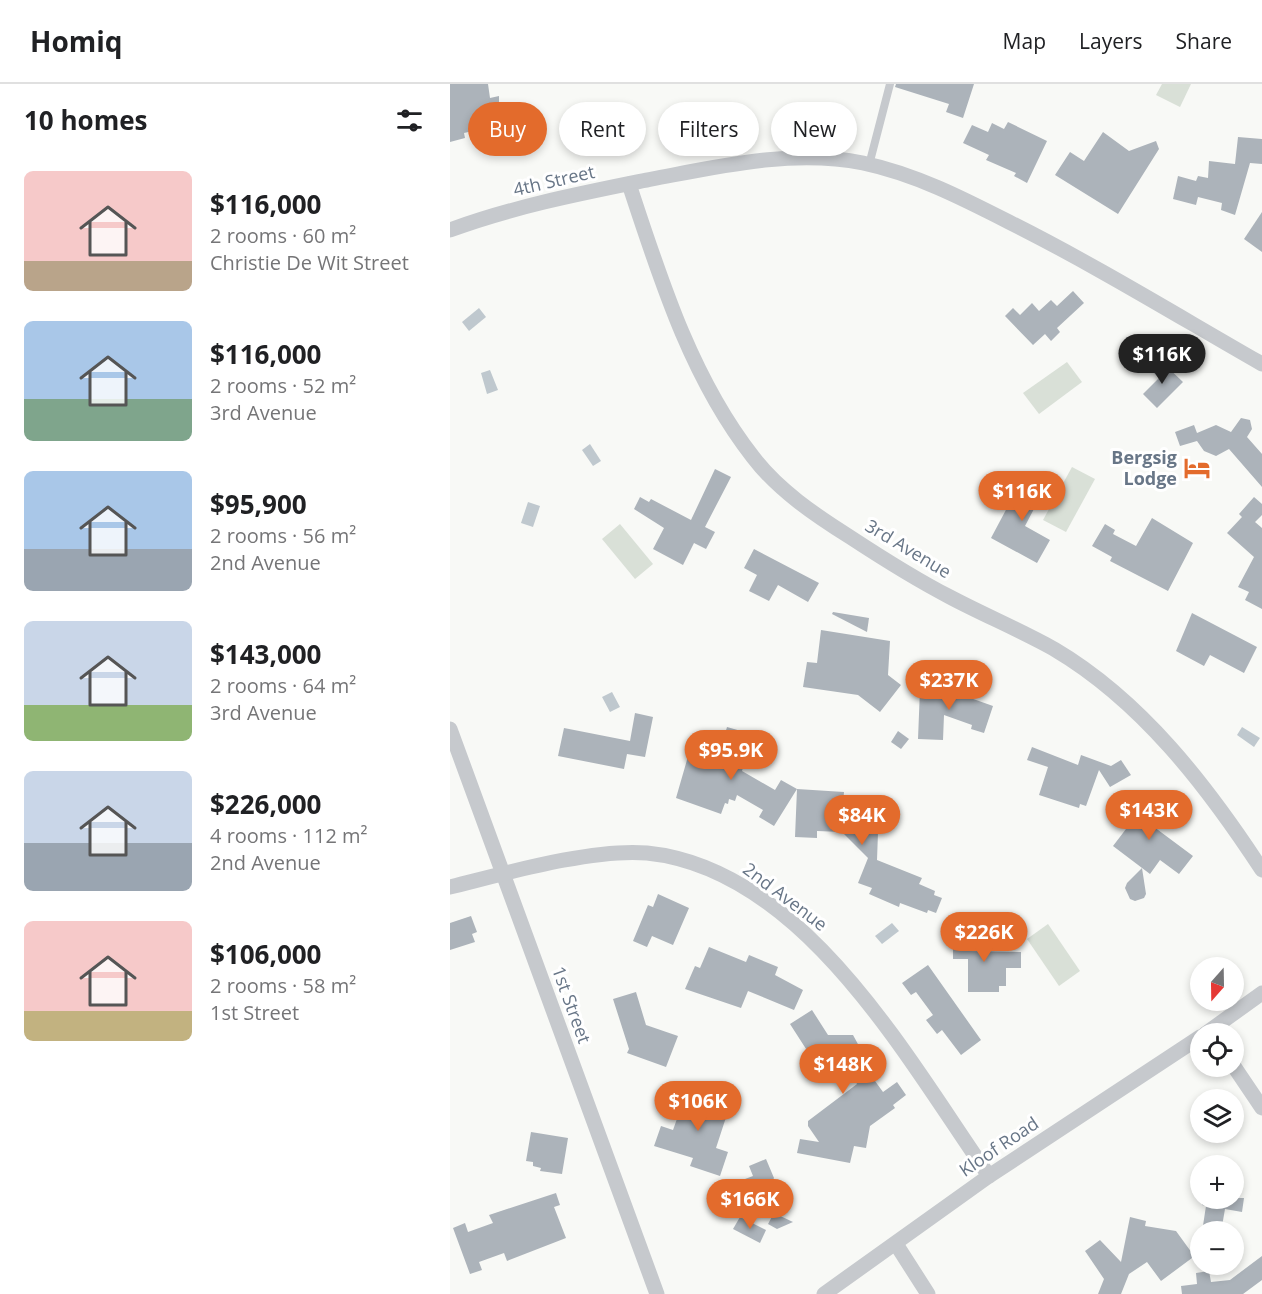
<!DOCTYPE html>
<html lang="en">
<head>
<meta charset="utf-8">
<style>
	body { margin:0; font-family:"Open Sans",sans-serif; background:#f6f6f6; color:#202124; height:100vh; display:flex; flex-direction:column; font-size:22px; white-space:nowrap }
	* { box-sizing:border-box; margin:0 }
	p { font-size:20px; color:#757577 }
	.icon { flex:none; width:33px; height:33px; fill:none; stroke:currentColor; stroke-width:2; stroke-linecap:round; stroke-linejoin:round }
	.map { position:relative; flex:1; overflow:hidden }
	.side { display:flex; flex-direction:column; background:#fff; width:450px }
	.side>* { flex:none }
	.hud { position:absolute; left:18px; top:18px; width:570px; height:54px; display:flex; gap:12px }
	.needle { width:39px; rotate:200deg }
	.fabs { position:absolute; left:740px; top:873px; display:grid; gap:12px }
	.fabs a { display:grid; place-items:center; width:54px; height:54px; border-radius:50%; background:#fff; box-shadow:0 3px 9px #0003; font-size:30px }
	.price { position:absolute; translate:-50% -51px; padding:0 14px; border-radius:21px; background:#e36b2c; color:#fff; font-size:20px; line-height:39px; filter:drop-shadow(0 2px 3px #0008) }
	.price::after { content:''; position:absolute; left:50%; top:36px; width:18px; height:14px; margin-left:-9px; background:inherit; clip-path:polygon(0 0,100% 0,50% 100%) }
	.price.current { background:#222; color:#fff }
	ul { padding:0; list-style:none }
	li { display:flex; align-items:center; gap:18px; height:150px; padding:0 24px }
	li span { display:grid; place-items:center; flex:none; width:168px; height:120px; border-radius:9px; color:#555 }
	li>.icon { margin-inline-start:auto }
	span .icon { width:72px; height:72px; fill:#fffc; stroke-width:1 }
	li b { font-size:26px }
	h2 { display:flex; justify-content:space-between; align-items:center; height:72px; padding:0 24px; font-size:26px }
	.pill { padding:0 21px; border-radius:27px; background:#fff; box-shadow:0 3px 9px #0003; font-size:21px; line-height:54px }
	.pill.current { background:#e36b2c; color:#fff }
	header { display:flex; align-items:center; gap:36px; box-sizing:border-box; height:84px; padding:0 30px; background:#fff; border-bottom:2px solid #e0e0e0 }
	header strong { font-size:28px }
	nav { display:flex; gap:33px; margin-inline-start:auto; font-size:21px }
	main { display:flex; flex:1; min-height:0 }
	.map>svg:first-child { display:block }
	.green { fill:#d9e0d7 }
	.water { fill:#bfc8ce }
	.building { fill:#acb3ba }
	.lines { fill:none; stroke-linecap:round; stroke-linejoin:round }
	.service { stroke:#c6c9cd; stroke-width:8 }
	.minor { stroke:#c6c9cd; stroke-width:15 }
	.labels { text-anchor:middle; stroke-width:6; stroke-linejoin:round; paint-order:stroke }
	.street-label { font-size:18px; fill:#687687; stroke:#fff }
	.poi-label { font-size:18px; font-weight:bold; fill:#687687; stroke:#fff; text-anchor:end }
</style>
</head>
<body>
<header>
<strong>Homiq</strong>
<nav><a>Map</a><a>Layers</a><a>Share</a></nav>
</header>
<main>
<section class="side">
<h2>10 homes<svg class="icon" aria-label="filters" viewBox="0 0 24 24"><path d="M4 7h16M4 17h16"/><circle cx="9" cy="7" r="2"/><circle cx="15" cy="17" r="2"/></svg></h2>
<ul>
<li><span style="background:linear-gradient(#f6c9c9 75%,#b9a48a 0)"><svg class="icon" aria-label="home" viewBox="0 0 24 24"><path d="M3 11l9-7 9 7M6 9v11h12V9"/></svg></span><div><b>$116,000</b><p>2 rooms · 60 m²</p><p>Christie De Wit Street</p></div></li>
<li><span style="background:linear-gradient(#a9c7e8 65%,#7fa58c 0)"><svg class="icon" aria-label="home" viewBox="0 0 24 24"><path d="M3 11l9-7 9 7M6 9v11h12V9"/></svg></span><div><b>$116,000</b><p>2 rooms · 52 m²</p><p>3rd Avenue</p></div></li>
<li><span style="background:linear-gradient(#a9c7e8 65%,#9aa5b1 0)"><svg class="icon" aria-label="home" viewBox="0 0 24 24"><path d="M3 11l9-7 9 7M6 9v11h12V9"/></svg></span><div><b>$95,900</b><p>2 rooms · 56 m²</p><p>2nd Avenue</p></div></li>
<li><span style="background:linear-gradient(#c9d6e8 70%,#8fb573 0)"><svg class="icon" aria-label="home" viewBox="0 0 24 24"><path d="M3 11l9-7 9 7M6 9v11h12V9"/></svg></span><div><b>$143,000</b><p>2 rooms · 64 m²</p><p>3rd Avenue</p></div></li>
<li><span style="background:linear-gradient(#c9d6e8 60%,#9aa5b1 0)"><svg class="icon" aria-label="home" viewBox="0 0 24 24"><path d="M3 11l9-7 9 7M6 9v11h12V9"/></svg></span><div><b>$226,000</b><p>4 rooms · 112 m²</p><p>2nd Avenue</p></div></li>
<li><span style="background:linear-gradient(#f6c9c9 75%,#c2b280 0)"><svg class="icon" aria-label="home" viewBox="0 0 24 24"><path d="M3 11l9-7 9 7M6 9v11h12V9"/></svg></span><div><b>$106,000</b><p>2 rooms · 58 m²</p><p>1st Street</p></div></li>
</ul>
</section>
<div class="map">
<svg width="812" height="1210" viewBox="0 0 812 1210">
	<rect width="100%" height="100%" fill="#f8f9f6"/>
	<g class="green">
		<path d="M712,0h29l-11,23 -24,-12z"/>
		<path d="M617,278l15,20 -43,32 -16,-21z"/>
		<path d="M622,383l23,12 -29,53 -23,-12z"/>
		<path d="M170,440l33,40 -18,15 -33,-40z"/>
		<path d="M598,840l32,47 -21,15 -32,-47z"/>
	</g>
	<g class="water">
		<path d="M29,224l7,9 -17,14 -7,-9z"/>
		<path d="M40,286l8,20 -11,4 -6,-21z"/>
		<path d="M140,360l11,17 -8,5 -11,-16z"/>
		<path d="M78,418l12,4 -7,21 -12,-4z"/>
		<path d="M162,608l8,15 -10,5 -8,-15z"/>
		<path d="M792,643l18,11 -6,9 -17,-12z"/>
		<path d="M442,839l7,8 -17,13 -7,-8z"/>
		<path d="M538,839l14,15 -8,7 -14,-15z"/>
	</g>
	<g class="building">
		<path d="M0,0h38l2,14 9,-2v29l-35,8 1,5 -15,4z"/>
		<path d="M446,0h78l-11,34 -17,-6 3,-8 -54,-17z"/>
		<path d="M558,38l39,19 -20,42 -13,-7 2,-3 -30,-13 3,-5 -26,-12 9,-18 16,7 4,-9 12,6z"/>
		<path d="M653,48l26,19 27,-10 3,8 -41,65 -63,-39 15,-23 14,9z"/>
		<path d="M788,53l24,2v25l-12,-1 -15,52 -14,-5 1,-7 -24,-6 -2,8 -23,-6 5,-23 18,5 2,-5 10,2 1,-17 26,3z"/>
		<path d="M812,128v40l-18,-13z"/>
		<path d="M623,207l11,12 -27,25 3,4 -9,9 -6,-7 -12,11 -28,-29 8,-8 7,7 12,-12 7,8 12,-11 6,6z"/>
		<path d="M711,277l22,21 -26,26 -14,-14 16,-16 -8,-8z"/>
		<path d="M791,334l9,2 2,9 -5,8 15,17v33l-33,-38 -13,7 -12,-5 -7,-10 -17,5 -5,-14 19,-7 3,8 19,-8 15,7z"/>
		<path d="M265,385l16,8 -26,50 10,5 -9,17 -12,-6 -11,22 -30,-16 11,-21 -30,-19 6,-12 9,5 2,-3 40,21z"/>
		<path d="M575,390l21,12 -21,40 25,14 -13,23 -46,-25z"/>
		<path d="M804,413l8,7v11l-7,7 7,6v81l-17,-9 4,-8 -11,-5 16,-30 -27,-24 15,-16 -3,-3z"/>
		<path d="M702,434l41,25 -25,48 -58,-30 2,-4 -20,-11 13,-22 10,6 -2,4 23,12z"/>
		<path d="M304,465l65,34 -11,19 -30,-17 -9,16 -20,-10 8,-16 -13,-7z"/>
		<path d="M383,528l36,6 -2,14 -35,-18z"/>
		<path d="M742,529l65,34 -13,26 -34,-18 -6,11 -28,-15z"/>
		<path d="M371,546l69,11 -2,34 13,10 -21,27 -22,-17 -55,-8 4,-25 10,1z"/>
		<path d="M493,599l21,7 -2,5 31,11 -9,27 -13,-4 1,-4 -28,-10 -1,25 -25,-1 2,-50 21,1z"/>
		<path d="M185,629l18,4 -8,40 -18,-3 -3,15 -66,-13 6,-28 66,13z"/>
		<path d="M277,643l21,6 -2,7 5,1 -9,30 33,19 6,-10 16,9 -23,37 -15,-9 4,-7 -26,-15 -2,6 -6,-2 -1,5 -3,-1 -4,11 -45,-16 13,-45 28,8z"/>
		<path d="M448,647l11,8 -8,10 -10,-7z"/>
		<path d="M582,663l46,18 3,-10 30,11 10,-6 10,15 -21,12 -11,-17 -13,36 -6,-2 -1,4 -40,-13 9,-28 -21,-7z"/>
		<path d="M347,705l47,3 -1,11 36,2 -2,55 45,18 -3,6 16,7 -1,4 8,3 -6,15 -8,-3 -1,3 -27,-10 -1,4 -30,-13 3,-6 -14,-5 10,-25 -26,-26 -25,-1v7l-22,-1z"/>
		<path d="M695,714l10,17 -9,6 47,35 -14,18 -19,-14 -10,14 -37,-28 13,-17 -8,-14z"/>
		<path d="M692,784l4,26 -2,4 -9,3 -5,-2 -5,-11 2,-5z"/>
		<path d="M208,810l31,14 -16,37 -21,-9 -5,11 -14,-6 15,-36 5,2z"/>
		<path d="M21,832l6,16 -5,2 3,8 -25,8v-27z"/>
		<path d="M503,841l16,1 -1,25 53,1v16h-15v18h-7v6h-31v-33h-15z"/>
		<path d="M259,863l37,15 3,-7 29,12 -3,8 28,15 -9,20 -46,-19 -7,17 -56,-19 10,-23 5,2z"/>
		<path d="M478,881l53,75 -20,15 -19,-25 -5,4 -11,-14 7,-5 -17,-23 -5,3 -9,-12z"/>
		<path d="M186,908l10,33 32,11 -12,31 -39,-14 2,-4 -16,-50z"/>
		<path d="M362,926l16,25h25l18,33 -4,2 16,22 14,-10 9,13 -13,10 2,3 -25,18 -4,22 -12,-2 -4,17 -53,-10 3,-14 19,3 -11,-16v-5l49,-37 -10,-19 -30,1 -27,-42z"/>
		<path d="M238,1004l43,14 -15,46 12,4 -8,24 -30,-10 3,-8 -39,-12 7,-20 12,4z"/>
		<path d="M81,1048l37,6 -6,36 -22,-3 1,-3 -8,-2v-4l-7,-1z"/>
		<path d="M316,1075l8,19 -8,16 -39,13 -4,-12 27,-9 -13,-4 16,-6 -4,-10z"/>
		<path d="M106,1109l4,12 -6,2 12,31 -59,23 -3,-8 -25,9 3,8 -12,4 -17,-46 12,-5 3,9 25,-9 -4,-8z"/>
		<path d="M753,1114h41l-2,14 -17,-3 -4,23h-19l4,-26 -4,-1z"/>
		<path d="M324,1129l19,9 -16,7 -9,-5z"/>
		<path d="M290,1133l26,13 -6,13 -27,-14z"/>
		<path d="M680,1133l16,4 -1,5 31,5 16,22v5l-31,23 -14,-19 -18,12 -8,20h-23l6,-15 -19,-28 15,-11 21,22z"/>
		<path d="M812,1172v24l-19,14h-61l-1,-8 16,-2 -1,-11 13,-2 2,11 19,-2z"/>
	</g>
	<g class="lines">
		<path class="service" d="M419,81l21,-81"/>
		<g class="minor">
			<path d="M179,100c31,94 62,194 124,273 25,33 62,58 97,80 32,21 65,42 100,60 34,18 70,33 104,52 88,52 153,137 208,221"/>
			<path d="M0,146c65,-24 133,-37 202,-51 69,-13 141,-30 211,-16 52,11 99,35 146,59 86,43 169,94 253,142"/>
			<path d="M0,645l207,565"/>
			<path d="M0,803c53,-13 143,-39 197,-34 157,16 260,206 342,323"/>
			<path d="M755,950l57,-41"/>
			<path d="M783,981l29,43"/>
			<path d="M446,1160l32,50"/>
			<path d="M374,1210l165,-118 211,-139"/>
		</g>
	</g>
	<defs>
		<g id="hotel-bare" transform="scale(2.07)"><path d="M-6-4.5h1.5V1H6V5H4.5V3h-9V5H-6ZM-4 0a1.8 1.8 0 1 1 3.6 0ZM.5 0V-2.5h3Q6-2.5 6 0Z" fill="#e36b2c" stroke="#fff" stroke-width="2.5" paint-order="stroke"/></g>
	</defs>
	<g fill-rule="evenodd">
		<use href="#hotel-bare" x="747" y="384"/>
	</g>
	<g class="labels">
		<g class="street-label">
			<text transform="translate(104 97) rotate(-13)" y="6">4th Street</text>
			<text transform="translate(458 465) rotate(31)" y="6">3rd Avenue</text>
			<text transform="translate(335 813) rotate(37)" y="6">2nd Avenue</text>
			<text transform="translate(121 921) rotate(70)" y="6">1st Street</text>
			<text transform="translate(549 1063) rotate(-34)" y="6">Kloof Road</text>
		</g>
		<g class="poi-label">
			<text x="727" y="380">Bergsig<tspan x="727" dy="21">Lodge</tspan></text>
		</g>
	</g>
</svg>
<div class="fabs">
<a><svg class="needle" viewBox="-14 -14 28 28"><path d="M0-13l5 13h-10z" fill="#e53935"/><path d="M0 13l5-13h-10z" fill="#757577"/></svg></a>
<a><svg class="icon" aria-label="locate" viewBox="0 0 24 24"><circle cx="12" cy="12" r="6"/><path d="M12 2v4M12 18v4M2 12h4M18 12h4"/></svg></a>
<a><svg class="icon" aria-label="layers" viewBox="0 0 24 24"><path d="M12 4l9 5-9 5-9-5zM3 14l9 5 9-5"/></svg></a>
<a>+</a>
<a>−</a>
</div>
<b class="price current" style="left:712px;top:301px">$116K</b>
<b class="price" style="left:572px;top:438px">$116K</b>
<b class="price" style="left:499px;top:627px">$237K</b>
<b class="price" style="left:281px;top:697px">$95.9K</b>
<b class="price" style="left:699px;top:757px">$143K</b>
<b class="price" style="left:412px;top:762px">$84K</b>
<b class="price" style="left:534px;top:879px">$226K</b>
<b class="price" style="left:393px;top:1011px">$148K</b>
<b class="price" style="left:248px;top:1048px">$106K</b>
<b class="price" style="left:300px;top:1146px">$166K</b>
<div class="hud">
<a class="pill current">Buy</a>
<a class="pill">Rent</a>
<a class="pill">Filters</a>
<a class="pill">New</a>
</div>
</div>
</main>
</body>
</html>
